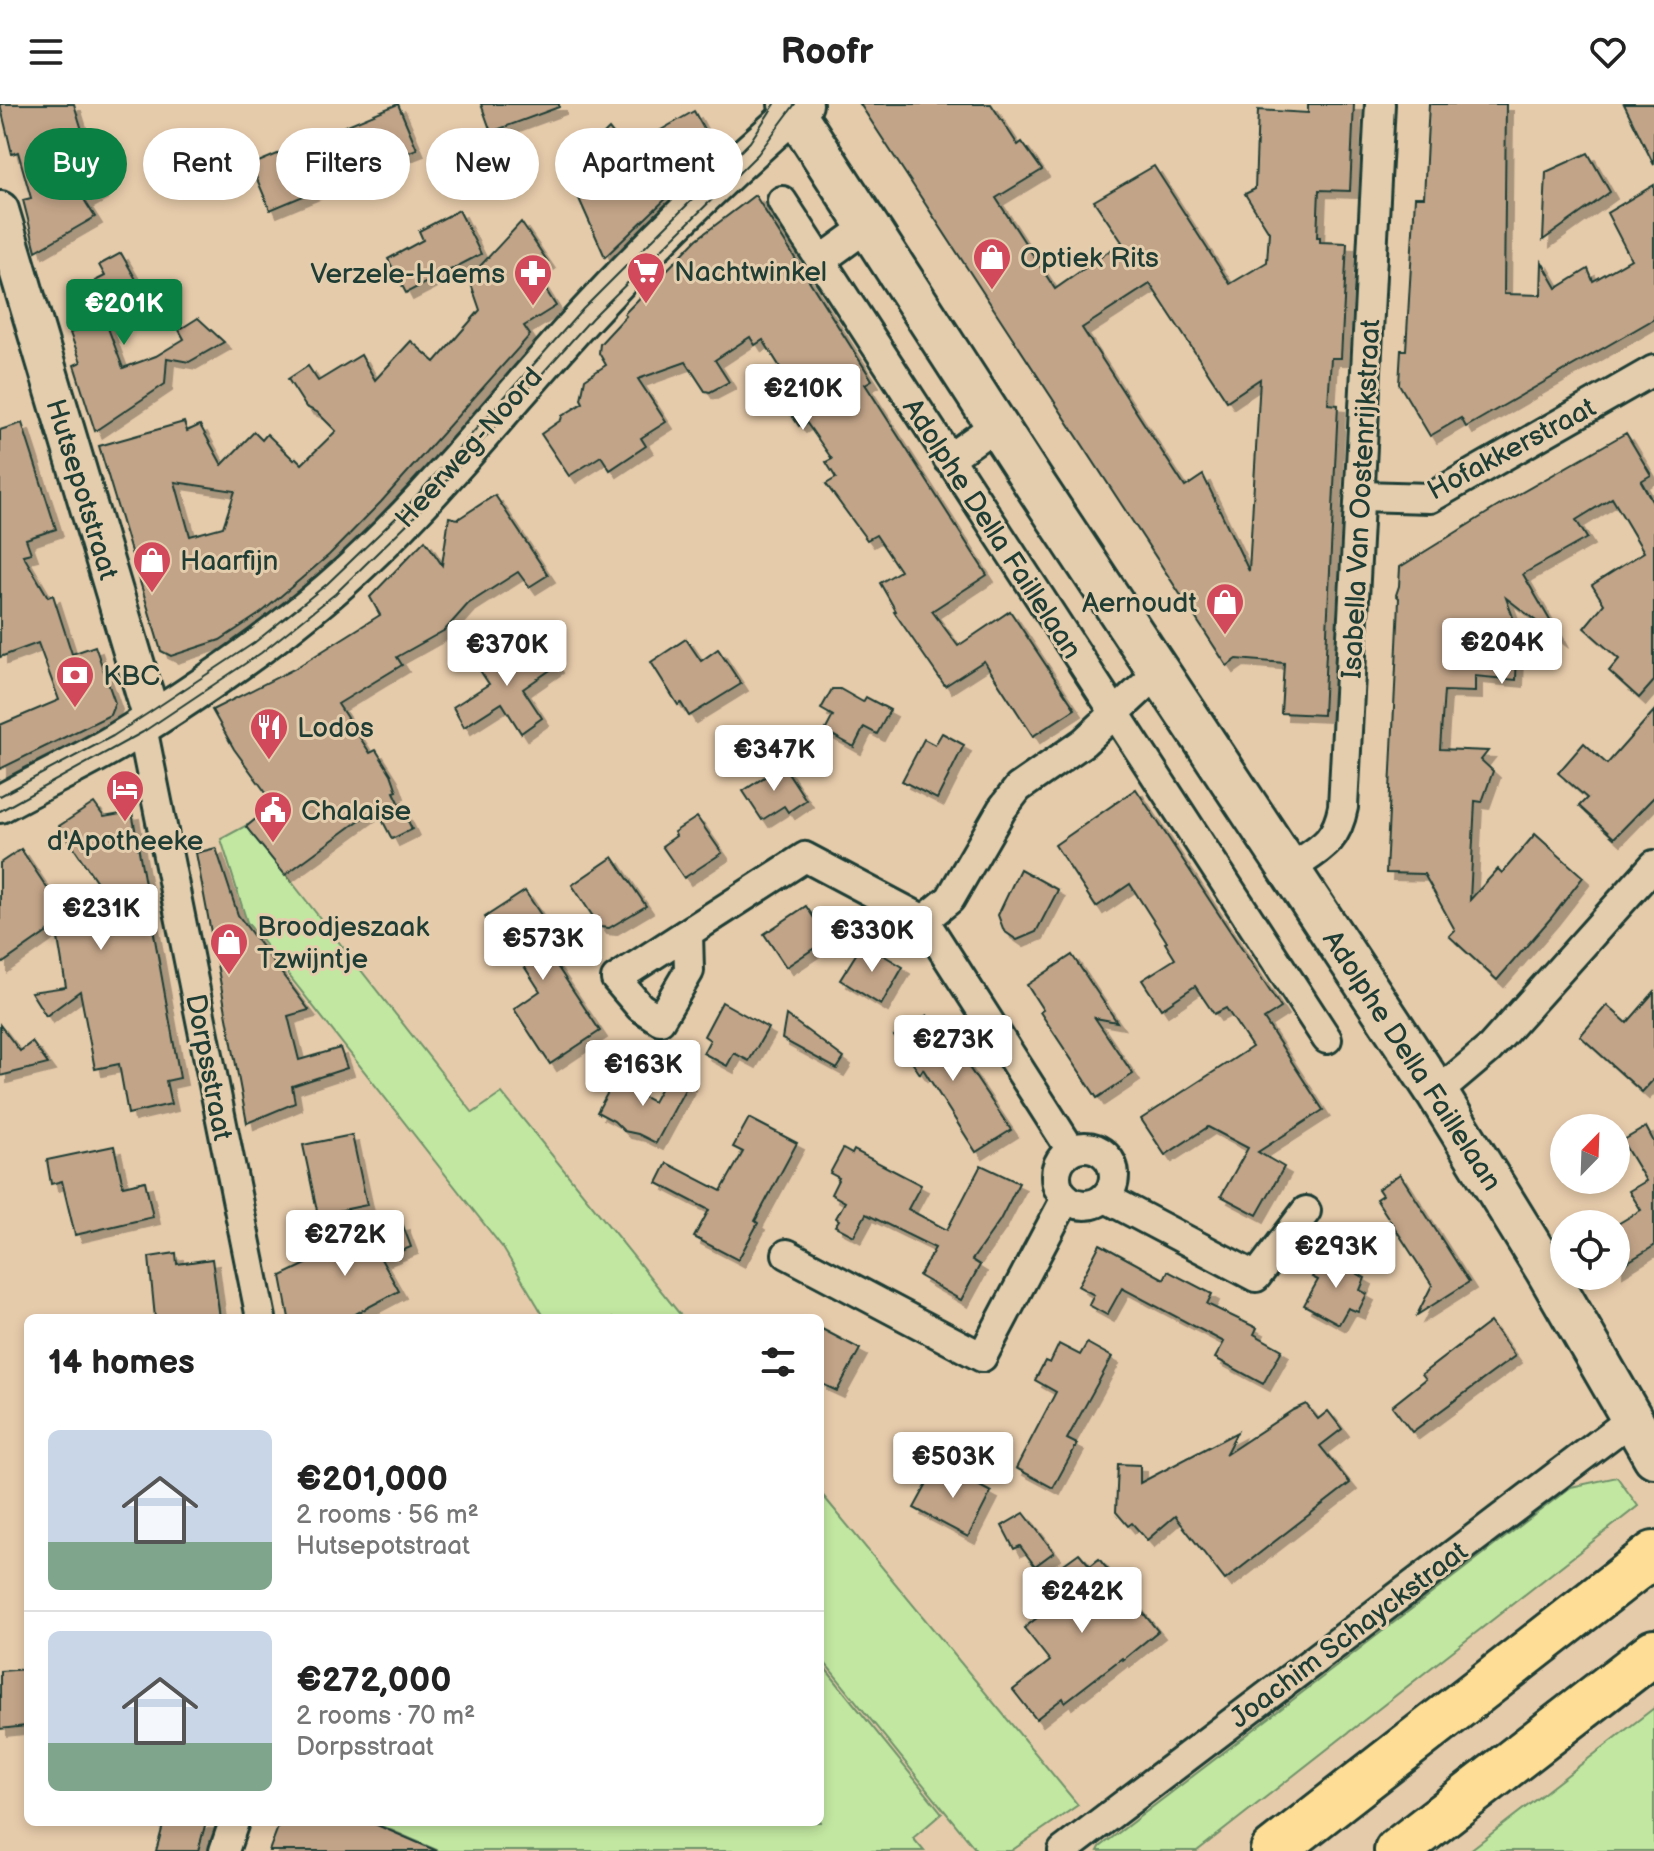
<!DOCTYPE html>
<html lang="en">
<head>
<meta charset="utf-8">
<style>
	body { margin:0; font-family:"Balsamiq Sans",sans-serif; background:#f2f2f2; color:#222; height:100vh; display:flex; flex-direction:column; font-size:30px; white-space:nowrap }
	* { box-sizing:border-box; margin:0 }
	p { font-size:26px; color:#767676 }
	.icon { flex:none; width:44px; height:44px; fill:none; stroke:currentColor; stroke-width:2; stroke-linecap:round; stroke-linejoin:round }
	.map { position:relative; flex:1; overflow:hidden }
	.details { position:absolute; left:24px; top:1210px; width:800px; height:512px; display:flex; flex-direction:column; background:#fff; border-radius:12px; box-shadow:0 4px 12px #0003 }
	.details>* { flex:none }
	.top-card { position:absolute; left:24px; top:24px; width:800px; height:72px; display:flex; gap:16px }
	.needle { width:52px; rotate:23deg }
	.buttons { position:absolute; left:1550px; top:1010px; display:grid; gap:16px }
	.buttons a { display:grid; place-items:center; width:80px; height:80px; border-radius:50%; background:#fff; box-shadow:0 4px 12px #0003; font-size:40px }
	.price { position:absolute; translate:-50% -68px; padding:0 18px; border-radius:8px; background:#fff; color:#222; font-size:26px; line-height:52px; filter:drop-shadow(0 2px 4px #0008) }
	.price::after { content:''; position:absolute; left:50%; top:48px; width:24px; height:18px; margin-left:-12px; background:inherit; clip-path:polygon(0 0,100% 0,50% 100%) }
	.price.selected { background:#0b8043; color:#fff }
	ul { padding:0; list-style:none }
	li { display:flex; align-items:center; gap:24px; height:200px; padding:0 24px }
	li+li { border-top:2px solid #e0e0e0 }
	li span { display:grid; place-items:center; flex:none; width:224px; height:160px; border-radius:12px; color:#555 }
	li>.icon { margin-inline-start:auto }
	span .icon { width:96px; height:96px; fill:#fffc; stroke-width:1 }
	li b { font-size:34px }
	h2 { display:flex; justify-content:space-between; align-items:center; height:96px; padding:0 24px; font-size:34px }
	.tag { padding:0 28px; border-radius:36px; background:#fff; box-shadow:0 4px 12px #0003; font-size:28px; line-height:72px }
	.tag.selected { background:#0b8043; color:#fff }
	header { display:flex; justify-content:space-between; align-items:center; height:104px; padding:0 24px; background:#fff; font-size:36px; font-weight:700 }
	.map>svg:first-child { display:block }
	.green { fill:#c2e7a1; stroke:#70926a; stroke-width:2 }
	.building { fill:#c2a488; stroke:#1f3d34; stroke-width:2; fill-rule:evenodd; filter:url(#shadow) }
	.lines { fill:none; stroke-linecap:round; stroke-linejoin:round }
	.minor-casing { stroke:#1f3d34; stroke-width:34 }
	.tertiary-casing { stroke:#1f3d34; stroke-width:42 }
	.secondary-casing { stroke:#1f3d34; stroke-width:46 }
	.motorway-casing { stroke:#1f3d34; stroke-width:50 }
	.minor { stroke:#e4cdad; stroke-width:28 }
	.tertiary { stroke:#e4cdad; stroke-width:36 }
	.secondary { stroke:#e4cdad; stroke-width:40 }
	.motorway { stroke:#fede96; stroke-width:44 }
	.tram { stroke:#1f3d34; stroke-width:2 }
	.labels { text-anchor:middle; stroke-width:6; stroke-linejoin:round; paint-order:stroke }
	.poi-label { font-size:28px; fill:#1f3d34; stroke:#e4cdad; text-anchor:start }
	.street-label { font-size:28px; fill:#1f3d34; stroke:#e4cdad }
</style>
</head>
<body>
<header><svg class="icon" aria-label="menu" viewBox="0 0 24 24"><path d="M4 6h16M4 12h16M4 18h16"/></svg>Roofr<svg class="icon" aria-label="heart" viewBox="0 0 24 24"><path d="M12 20l-8-8c-3-5 5-10 8-4 3-6 11-1 8 4z"/></svg></header>
<div class="map">
<svg width="1654" height="1747" viewBox="0 0 1654 1747">
	<defs>
		<filter id="shadow"><feDropShadow dx="7" dy="7" stdDeviation="0" flood-color="#0004"/></filter>
	</defs>
	<rect width="100%" height="100%" fill="#e6cbaa"/>
	<filter id="ink" filterUnits="userSpaceOnUse"><feTurbulence type="fractalNoise" baseFrequency=".0125" numOctaves="2"/><feDisplacementMap in="SourceGraphic" scale="16" xChannelSelector="R" yChannelSelector="G"/><feConvolveMatrix kernelMatrix="1 2 1 2 8 2 1 2 1" color-interpolation-filters="sRGB"/></filter>
	<g filter="url(#ink)">
		<g class="green">
			<path d="M247,721l226,288 29,-20 181,225h-138l-42,-70 -256,-326 -26,-83z"/>
			<path d="M1617,1373l21,29 -441,345h-99l2,-4 471,-360z"/>
			<path d="M820,1388l258,313 -67,46h-34l-157,-194z"/>
			<path d="M820,1558l122,151 -29,25 11,13h-485l-67,-29h448z"/>
			<path d="M1654,1604v143h-185z"/>
		</g>
		<g class="building">
			<path d="M0,0h74l12,39 7,-4 12,28 -13,8 9,17 -16,9 10,16 -59,34 -13,-51 8,-2 -13,-46 -6,2z"/>
			<path d="M398,0l19,45 -23,9 -2,-4 -23,10 -26,11 1,4 -74,31 -19,-45z"/>
			<path d="M481,0h78v3l-68,25z"/>
			<path d="M860,0h131l27,41 4,-3 20,28 -46,28 59,91 67,-47 -28,-41 60,-35 76,118 37,-22 2,-30 -24,-38 10,-5 3,-79 50,3v-9h46l-4,87 -31,-1 -2,47h3v5l27,1 -6,115h-10l-3,46 10,1 -15,310 -42,-2 3,-50 -47,-4 -10,7zM1150,180l77,117 33,-22 -11,192 -46,-96 -18,12 -103,-159z"/>
			<path d="M1429,0h77l-2,190 37,1 1,-33 15,26 31,-19 5,12 38,-22 -24,-46 47,-28v134l-188,108 -5,-9 -31,18 -31,-52 2,-34h5l9,-153h9z"/>
			<path d="M1624,0h30v61z"/>
			<path d="M694,7l22,40 -111,106 -37,-83 30,-12 -11,-11 22,-22 17,21z"/>
			<path d="M1588,49l22,39 -67,48 3,-68z"/>
			<path d="M755,91l117,185 -7,4 122,191 -55,36 26,35 52,-35 65,98 -42,27 -49,-75 -39,25 -51,-74 2,-1 -16,-28 20,-12 -24,-36 -9,5 -41,-56 10,-6 -10,-16 6,-3 -26,-37 -7,4 -13,-19 14,-8 -37,-59 -8,5 -5,-8 -35,23 14,22 -19,10 -5,-1 -19,-29 -48,17 28,43 -25,16 5,8 -36,24 -9,-14 -32,20 -28,-42 20,-14 1,-4 21,-13 -2,-4 4,-20 21,-14 -7,-12 1,-9 26,-28 -2,-2 73,-75z"/>
			<path d="M459,106l22,44 -75,39 -18,-34 35,-19 -4,-9z"/>
			<path d="M521,118l27,40 -14,9 22,35 -32,20 6,9 -149,167 -52,53 -68,58 -41,27 -49,16 -10,-5 -62,-205 85,-24 3,9 13,-6 22,40 32,-33 8,8 5,-6 27,26 2,-2 6,6 34,-33 -19,-19 -11,-5 -18,-28 20,-13 10,15 43,-26 14,25 36,-39 24,21 45,-52 -11,-32zM175,378l60,9 -12,36 -33,9z"/>
			<path d="M121,149l25,44 -43,24 2,-1 18,48 33,-12 28,-17 -5,-9 19,-12 26,24 -35,20 -22,-4 -2,26 -70,47 -21,-66 7,-3 -11,-29 16,-6 -8,-23 8,-3 -5,-10 16,-7 -2,-3 10,-5 -6,-11z"/>
			<path d="M22,319l34,106 -30,10 5,14 -8,2 25,42 5,-2 19,59 23,-8 20,57 -5,12 -110,54v-44l59,-25 -21,-57 -38,14v-227z"/>
			<path d="M1626,329l25,42 -10,6 13,23v177l-15,17 -30,-27 10,-12 -35,-31 20,-24 -12,-19 52,-33 -32,-54 -36,22 11,18 -64,36 39,67 -56,-43 20,55 -9,-2 -1,29 -41,-4v16l-31,-1 -4,58 48,2 -7,9 12,11 -11,31 -7,-1 -5,99 28,-31 4,4 33,-39 48,43 -32,41 -54,62 -48,-44 6,-6 -31,-56 -38,-1 12,-248 1,-27 -3,-3 3,-9 1,-19 105,-65z"/>
			<path d="M495,391l53,80 -19,12 -11,-15 -50,32 -23,26 -48,27 5,8 -64,39 32,49 6,-3 15,24 6,17 -3,1 18,37 -20,10 -16,-31 -91,67 -39,-48 28,-23 -40,-55 -22,-39 82,-41 86,-54 -10,-18 55,-57 17,25 7,-48 9,2z"/>
			<path d="M686,535l15,22 17,-12 23,35 -52,32 -8,-13 -3,2 -27,-43z"/>
			<path d="M543,540l13,22 -33,23 19,29 -21,15 -19,-30 -38,24 -11,-20 36,-23 -12,-18 19,-17 12,18z"/>
			<path d="M832,585h8l23,13 3,-5 24,13 -13,24 -13,-7 -10,20 -29,-16 8,-15 -12,-7z"/>
			<path d="M1654,607v86l-40,41 -35,-32 8,-8 -29,-25 26,-30 23,21z"/>
			<path d="M942,629l22,12 -27,54 -35,-18 22,-42 11,6z"/>
			<path d="M783,661l23,35 -18,12 -4,-6 -22,14 -19,-29z"/>
			<path d="M1136,685l145,219 -17,11 59,91 -65,42 26,15 -27,48 -36,-19 27,-48 -40,-21 -43,28 -24,-36 111,-72 -26,-39 -12,6 -19,-28 -34,23 -19,-29 33,-21 -10,-16 2,-1 -37,-58 -34,23 -41,-62z"/>
			<path d="M94,699l10,14 28,-5 48,266 -14,3 5,23 -43,10 -9,-50 -24,5 -15,-78 -34,25 -15,-24 35,-5 -10,-61 -56,39v-102l21,-14 30,45 48,-9 -40,-59z"/>
			<path d="M697,713l25,36 -38,25 -22,-32 14,-10 -2,-4z"/>
			<path d="M216,744l22,67 71,95 -21,6 11,44 41,-12 7,20 -55,18 3,17 -48,20 -51,-270z"/>
			<path d="M613,753l33,49 -37,22 -9,-1 -28,-42z"/>
			<path d="M1020,765l38,21 -22,42 -19,8 -13,-9 -6,-16z"/>
			<path d="M525,787l30,45 -12,9 57,86 -50,33 -36,-55 26,-18 -38,-59 -5,4 -12,-19z"/>
			<path d="M806,802l22,33 -42,28 -22,-33z"/>
			<path d="M863,839l40,24 -22,38 -41,-25z"/>
			<path d="M1072,851l45,67 -22,-4 38,56 -36,24 -57,-86 3,-2 -16,-25z"/>
			<path d="M1654,888v87l-12,13 -62,-56 27,-31 20,18z"/>
			<path d="M722,898l46,26 -19,33 -15,-8 -7,13 -24,-13 7,-13 -6,-4z"/>
			<path d="M786,911l58,43 -7,11 -55,-30z"/>
			<path d="M927,911l18,26 4,-3 62,92 -35,22 -53,-83 -3,5 -26,-38z"/>
			<path d="M0,921l20,26 12,-9 16,22 -48,12z"/>
			<path d="M670,967l19,11 -33,61 -18,-9 -14,-3 -10,-10 -17,-9 17,-31 39,21z"/>
			<path d="M749,1014l48,25 -42,78 3,2 -20,37 -44,-23 15,-27 -52,-27 10,-20 54,28 22,-39 -10,-5z"/>
			<path d="M1646,1023l8,15v104l-38,23v-44l25,-15 -12,-19 17,-10 -24,-40z"/>
			<path d="M352,1031l15,70 -49,10 -15,-70z"/>
			<path d="M114,1042l9,40 22,-5 8,36 -78,18 -13,-54 -11,3 -4,-24z"/>
			<path d="M843,1045l9,5 2,-4 67,35 -13,24 39,21 34,-65 38,18 -19,37 -28,40 8,5 -19,35 -42,-24 16,-28 -69,-34 -12,22 -19,-10 4,-6 -3,-2 9,-16 -14,-8 8,-16 -9,-5z"/>
			<path d="M1400,1070l69,108 -52,33 15,-30 -56,-86 6,-4 -4,-6z"/>
			<path d="M402,1119l9,24 -30,12 18,32 -51,27h-59l-8,-42 92,-44 1,3z"/>
			<path d="M1100,1140l64,35 4,-8 44,23 -5,10 50,24 -3,6 28,16 -19,34 -48,-26 9,-16 -102,-54 -15,27 -18,-10 5,-10 -16,-9z"/>
			<path d="M176,1149l1,11 35,-5 8,59h-65l-6,-61z"/>
			<path d="M1325,1151l40,23 -5,12 7,4 -9,18 -10,-4 -9,16 -35,-19 14,-25 -6,-3z"/>
			<path d="M1490,1218l25,34 -103,76 -20,-26 34,-27 -4,-5z"/>
			<path d="M820,1224l40,21 -23,42 -17,-8z"/>
			<path d="M1087,1239l25,14 -45,82 10,5 -24,44 -37,-20 40,-76 -21,-12 10,-19 5,2 9,-19 21,11z"/>
			<path d="M1306,1300l12,15 10,-8 14,18 -22,17 30,37 -125,97 -50,-64 -28,24 -15,-17 -4,3 -12,-14 2,-48 22,1v18l97,-51 -12,23 68,-45z"/>
			<path d="M938,1360l53,28 -23,45 -54,-29z"/>
			<path d="M1024,1409l30,39 -19,14 -15,-20 -6,3 -12,-23z"/>
			<path d="M1079,1449l11,13 9,-7 59,72 -35,29 -1,-2 -57,44 -2,-4 -27,21 -23,-29 37,-29 -26,-33 49,-38 -16,-21z"/>
			<path d="M28,1565l-2,57 -26,3v-58z"/>
			<path d="M164,1718h42l-8,29h-42z"/>
			<path d="M280,1718h90l67,29h-168z"/>
		</g>
		<g class="lines">
			<g class="minor-casing">
				<g id="minor">
					<path d="M782,97l545,838"/>
					<path d="M820,157l47,-34"/>
					<path d="M948,355l48,-34"/>
					<path d="M1361,392l69,2 224,-128"/>
					<path d="M147,618l-4,10 118,586"/>
					<path d="M1290,765c29,-20 46,-25 53,-62l37,-703"/>
					<path d="M924,816l26,-21 52,-90 16,-21 66,-46 76,-71"/>
					<path d="M688,829l1,38 -29,49 -20,-13 -24,-28 189,-122 119,63 147,230"/>
					<path d="M1437,989l52,-44 165,-184"/>
					<circle cx="1085" cy="1072" r="29"/>
					<path d="M1106,1094l150,79 50,-66"/>
					<path d="M787,1150l195,103 84,-159"/>
					<path d="M224,1747l10,-29"/>
					<path d="M1063,1747l570,-433"/>
				</g>
			</g>
			<g class="tertiary-casing">
				<g id="tertiary">
					<path d="M0,106l150,502 -3,10"/>
					<path d="M0,700c39,-22 80,-40 118,-63 73,-45 147,-95 212,-151 95,-82 172,-183 256,-275 68,-74 142,-145 218,-211"/>
				</g>
			</g>
			<g class="secondary-casing">
				<path id="secondary" d="M789,0l243,376 405,613 109,177 108,187"/>
			</g>
			<g class="motorway-casing">
				<g id="motorway">
					<path d="M1273,1747l381,-297"/>
					<path d="M1397,1747l257,-199"/>
				</g>
			</g>
			<use href="#minor" class="minor"/>
			<use href="#tertiary" class="tertiary"/>
			<use href="#secondary" class="secondary"/>
			<use href="#motorway" class="motorway"/>
			<g class="tram">
				<path d="M0,692l113,-60 37,-24 104,-69 73,-59 76,-73 180,-202 167,-167 25,-38"/>
				<path d="M0,707l143,-79 118,-79 74,-59 77,-75 180,-201 166,-164 37,-50"/>
			</g>
		</g>
	</g>
	<defs>
		<g id="shop-pin" transform="scale(2)"><path d="M0 17L-7.5 6A9.5 9.5 0 1 1 7.5 6Z" fill="#d1495b" stroke="#e4cdad"/><path d="M-5-2.5h2.3a2.7 3.5 0 0 1 5.4 0H5L5.5 6h-11ZM-1.5-2.5h3a1.5 2.3 0 0 0-3 0Z" fill="#fff"/></g>
		<g id="supermarket-pin" transform="scale(2)"><path d="M0 17L-7.5 6A9.5 9.5 0 1 1 7.5 6Z" fill="#d1495b" stroke="#e4cdad"/><path d="M-6-5.5h2.5l.6 2H6L4.5 2H-2.5L-4.4-4H-6ZM-1.5 3.2a1.3 1.3 0 1 0 .1 0ZM3 3.2a1.3 1.3 0 1 0 .1 0Z" fill="#fff"/></g>
		<g id="pharmacy-pin" transform="scale(2)"><path d="M0 17L-7.5 6A9.5 9.5 0 1 1 7.5 6Z" fill="#d1495b" stroke="#e4cdad"/><path d="M-2-6h4v4h4v4h-4v4h-4v-4h-4v-4h4Z" fill="#fff"/></g>
		<g id="bank-pin" transform="scale(2)"><path d="M0 17L-7.5 6A9.5 9.5 0 1 1 7.5 6Z" fill="#d1495b" stroke="#e4cdad"/><path d="M-6-4H6V4H-6ZM0-2.3a2.3 2.3 0 1 0 0 4.6a2.3 2.3 0 1 0 0-4.6Z" fill="#fff"/></g>
		<g id="restaurant-pin" transform="scale(2)"><path d="M0 17L-7.5 6A9.5 9.5 0 1 1 7.5 6Z" fill="#d1495b" stroke="#e4cdad"/><path d="M-5-6h1v4h1v-4h1v4h1v-4h1v5L-1.5 .5V6h-2V.5L-5-1ZM5-6V6H3V1.5H1.5Q1.5-4 5-6Z" fill="#fff"/></g>
		<g id="hotel-pin" transform="scale(2)"><path d="M0 17L-7.5 6A9.5 9.5 0 1 1 7.5 6Z" fill="#d1495b" stroke="#e4cdad"/><path d="M-6-4.5h1.5V1H6V5H4.5V3h-9V5H-6ZM-4 0a1.8 1.8 0 1 1 3.6 0ZM.5 0V-2.5h3Q6-2.5 6 0Z" fill="#fff"/></g>
		<g id="civic-pin" transform="scale(2)"><path d="M0 17L-7.5 6A9.5 9.5 0 1 1 7.5 6Z" fill="#d1495b" stroke="#e4cdad"/><path d="M-.6-6.5H3V-4.5H.6V-3L4-1V1h2V6H-6V1h2V-1L-.6-3ZM-1.2 2.5V6h2.4V2.5Z" fill="#fff"/></g>
	</defs>
	<g fill-rule="evenodd">
		<use href="#shop-pin" x="992" y="153"/>
		<use href="#supermarket-pin" x="646" y="167"/>
		<use href="#pharmacy-pin" x="533" y="169"/>
		<use href="#shop-pin" x="152" y="456"/>
		<use href="#shop-pin" x="1225" y="498"/>
		<use href="#bank-pin" x="75" y="571"/>
		<use href="#restaurant-pin" x="269" y="623"/>
		<use href="#hotel-pin" x="125" y="685"/>
		<use href="#civic-pin" x="273" y="706"/>
		<use href="#shop-pin" x="229" y="838"/>
	</g>
	<g class="labels">
		<g class="poi-label">
			<text x="1020" y="163">Optiek Rits</text>
			<text x="674" y="177">Nachtwinkel</text>
			<text x="505" y="179" text-anchor="end">Verzele-Haems</text>
			<text x="180" y="466">Haarfijn</text>
			<text x="1197" y="508" text-anchor="end">Aernoudt</text>
			<text x="103" y="581">KBC</text>
			<text x="297" y="633">Lodos</text>
			<text x="301" y="716">Chalaise</text>
			<text x="125" y="746" text-anchor="middle">d'Apotheeke</text>
			<text x="257" y="832">Broodjeszaak<tspan x="257" dy="32">Tzwijntje</tspan></text>
		</g>
		<g class="street-label">
			<text transform="translate(468 343) rotate(-48)" y="10">Heerweg-Noord</text>
			<text transform="translate(1511 344) rotate(-28)" y="10">Hofakkerstraat</text>
			<text transform="translate(83 385) rotate(73)" y="10">Hutsepotstraat</text>
			<text transform="translate(1360 395) rotate(-87)" y="10">Isabella Van Oostenrijkstraat</text>
			<text transform="translate(993 424) rotate(57)" y="10">Adolphe Della Faillelaan</text>
			<text transform="translate(1413 956) rotate(57)" y="10">Adolphe Della Faillelaan</text>
			<text transform="translate(210 963) rotate(79)" y="10">Dorpsstraat</text>
			<text transform="translate(1348 1530) rotate(-37)" y="10">Joachim Schayckstraat</text>
		</g>
	</g>
</svg>
<div class="buttons">
<a><svg class="needle" viewBox="-14 -14 28 28"><path d="M0-13l5 13h-10z" fill="#e53935"/><path d="M0 13l5-13h-10z" fill="#767676"/></svg></a>
<a><svg class="icon" aria-label="locate" viewBox="0 0 24 24"><circle cx="12" cy="12" r="6"/><path d="M12 2v4M12 18v4M2 12h4M18 12h4"/></svg></a>
</div>
<b class="price selected" style="left:124px;top:243px">€201K</b>
<b class="price" style="left:803px;top:328px">€210K</b>
<b class="price" style="left:1502px;top:582px">€204K</b>
<b class="price" style="left:507px;top:584px">€370K</b>
<b class="price" style="left:774px;top:689px">€347K</b>
<b class="price" style="left:101px;top:848px">€231K</b>
<b class="price" style="left:872px;top:870px">€330K</b>
<b class="price" style="left:543px;top:878px">€573K</b>
<b class="price" style="left:953px;top:979px">€273K</b>
<b class="price" style="left:643px;top:1004px">€163K</b>
<b class="price" style="left:345px;top:1174px">€272K</b>
<b class="price" style="left:1336px;top:1186px">€293K</b>
<b class="price" style="left:953px;top:1396px">€503K</b>
<b class="price" style="left:1082px;top:1531px">€242K</b>
<div class="top-card">
<a class="tag selected">Buy</a>
<a class="tag">Rent</a>
<a class="tag">Filters</a>
<a class="tag">New</a>
<a class="tag">Apartment</a>
</div>
<section class="details">
<h2>14 homes<svg class="icon" aria-label="filters" viewBox="0 0 24 24"><path d="M4 7h16M4 17h16"/><circle cx="9" cy="7" r="2"/><circle cx="15" cy="17" r="2"/></svg></h2>
<ul>
<li><span style="background:linear-gradient(#c9d6e8 70%,#7fa58c 0)"><svg class="icon" aria-label="home" viewBox="0 0 24 24"><path d="M3 11l9-7 9 7M6 9v11h12V9"/></svg></span><div><b>€201,000</b><p>2 rooms · 56 m²</p><p>Hutsepotstraat</p></div></li>
<li><span style="background:linear-gradient(#c9d6e8 70%,#7fa58c 0)"><svg class="icon" aria-label="home" viewBox="0 0 24 24"><path d="M3 11l9-7 9 7M6 9v11h12V9"/></svg></span><div><b>€272,000</b><p>2 rooms · 70 m²</p><p>Dorpsstraat</p></div></li>
</ul>
</section>
</div>
</body>
</html>
